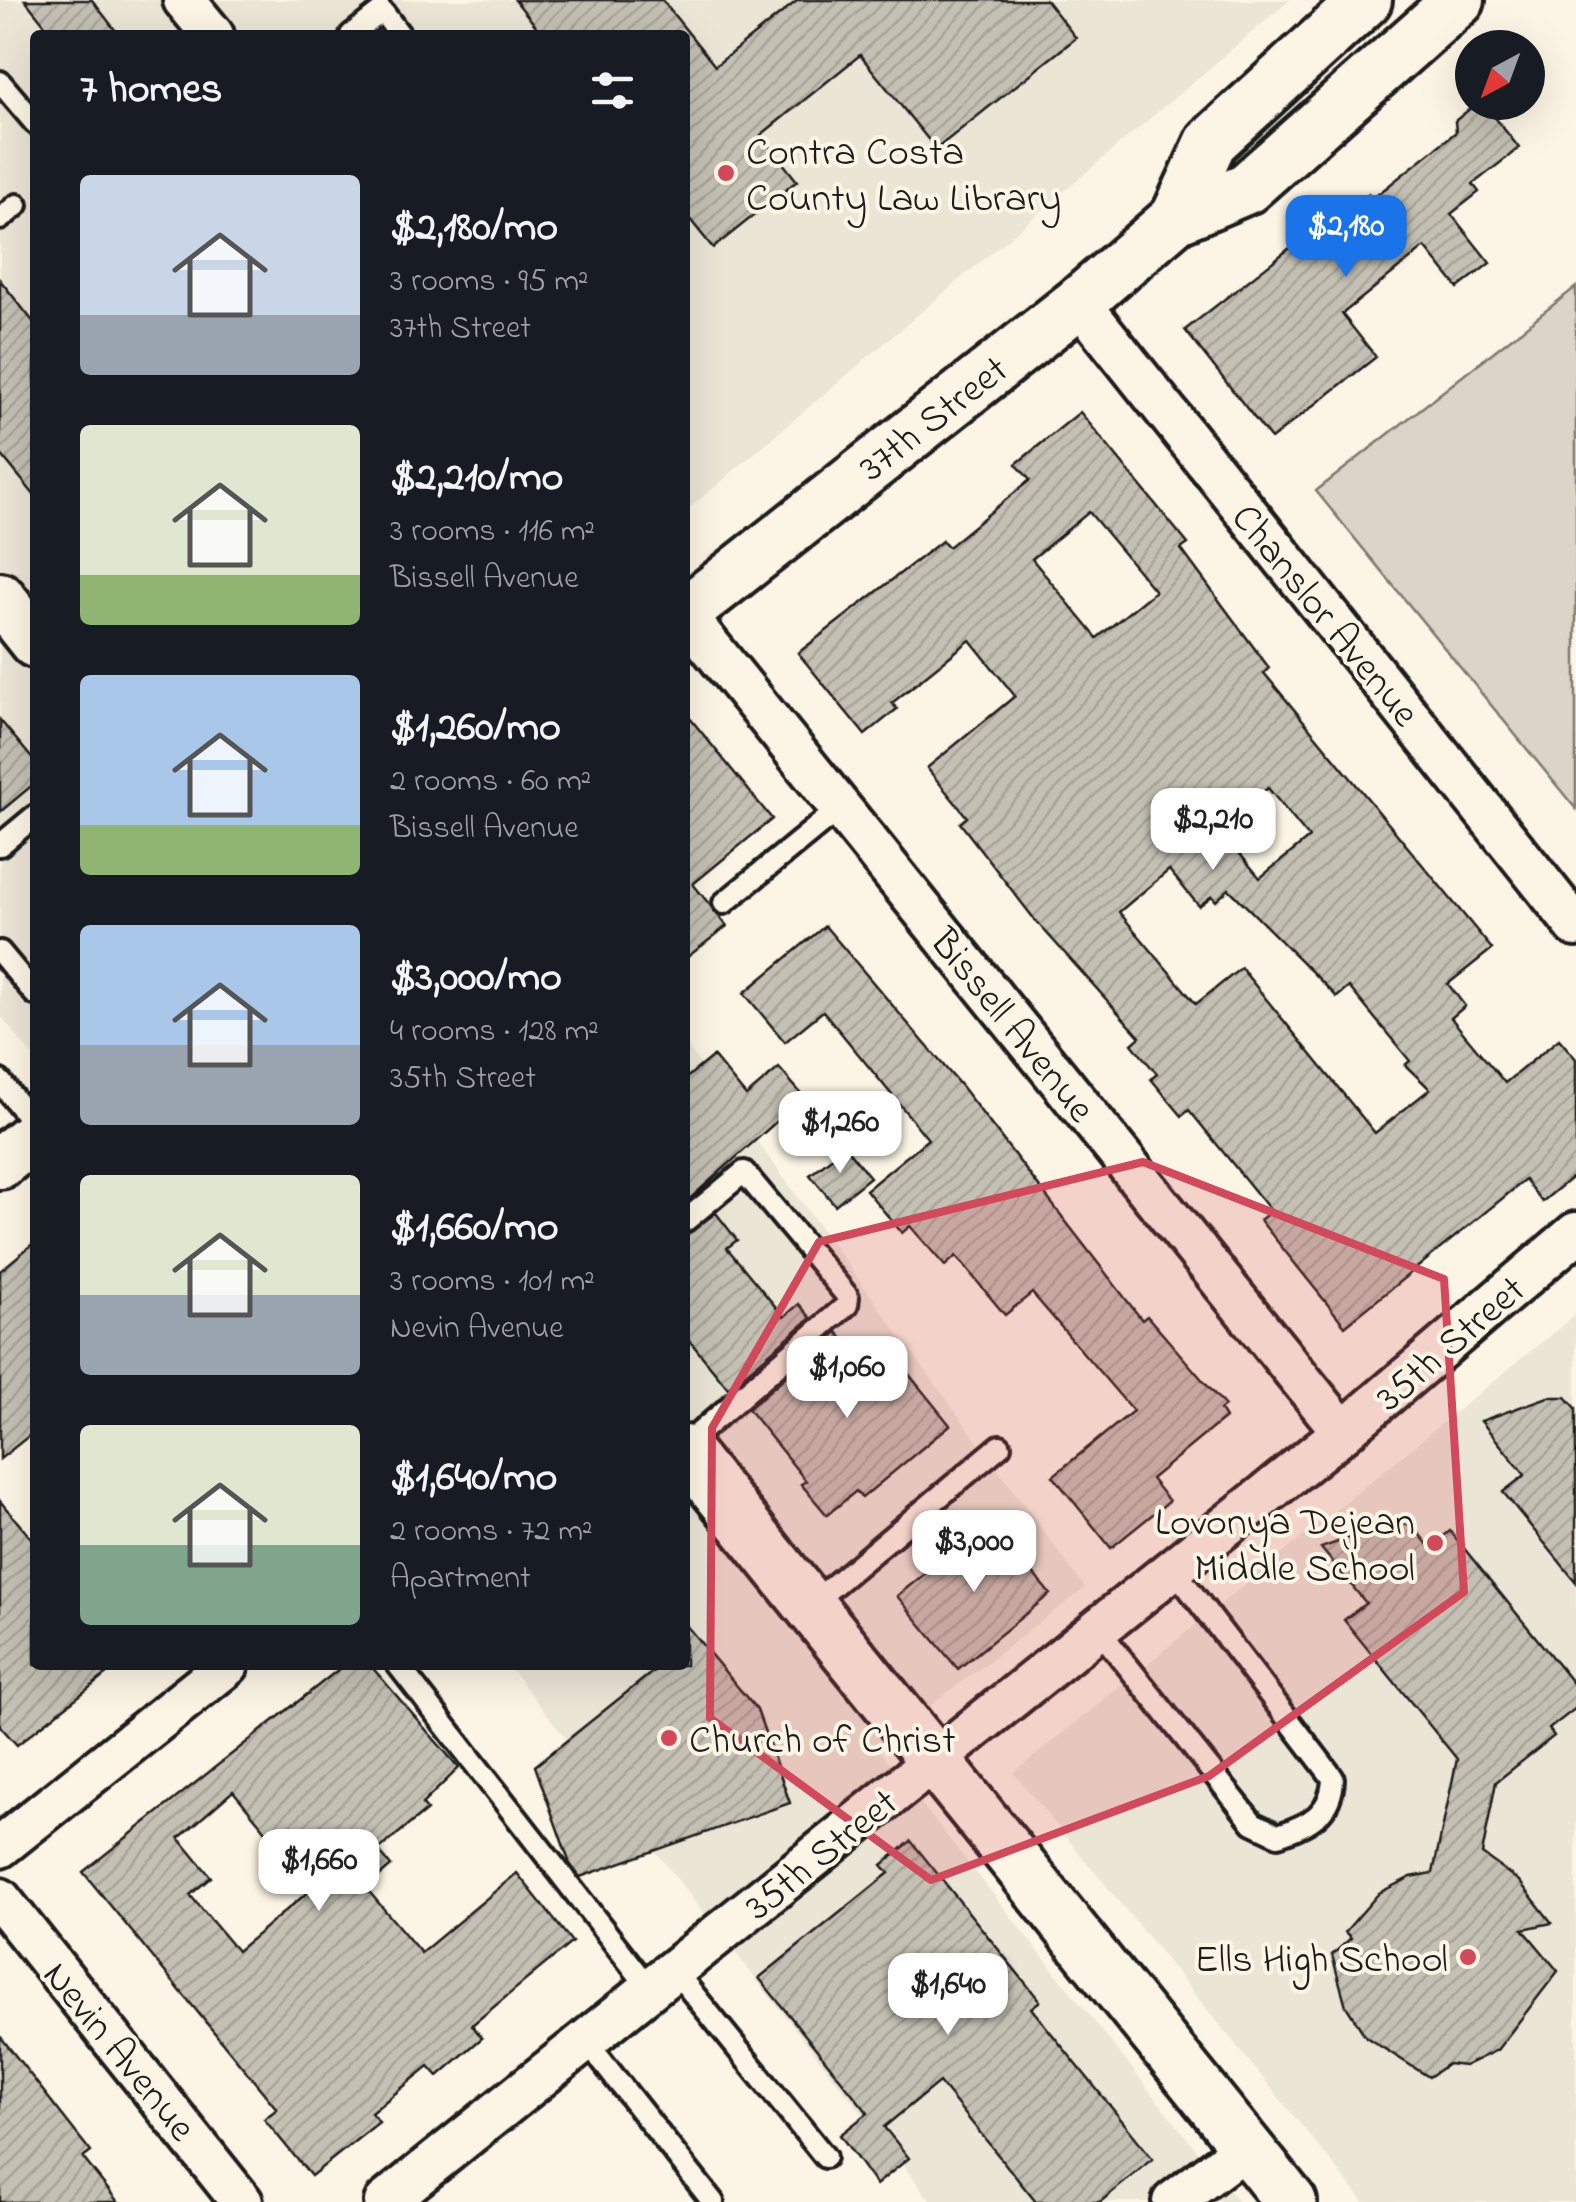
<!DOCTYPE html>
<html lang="en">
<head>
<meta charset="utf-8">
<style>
	body { margin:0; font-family:"Indie Flower",sans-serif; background:#242831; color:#f1f3f6; height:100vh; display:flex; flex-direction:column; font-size:38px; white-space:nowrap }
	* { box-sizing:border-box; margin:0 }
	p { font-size:32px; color:#9ea1a6 }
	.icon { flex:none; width:55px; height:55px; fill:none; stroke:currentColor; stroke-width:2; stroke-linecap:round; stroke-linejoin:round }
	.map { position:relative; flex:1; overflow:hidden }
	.details { position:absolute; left:30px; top:30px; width:660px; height:1640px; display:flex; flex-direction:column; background:#171b24; border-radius:10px; box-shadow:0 10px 40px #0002 }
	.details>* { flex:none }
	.needle { width:65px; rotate:221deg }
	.buttons { position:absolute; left:1455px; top:30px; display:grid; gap:20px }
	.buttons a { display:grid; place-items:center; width:90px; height:90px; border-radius:50%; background:#171b24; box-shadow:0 10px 40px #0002; font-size:50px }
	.price { position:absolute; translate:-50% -85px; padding:0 22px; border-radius:20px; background:#fff; color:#222; font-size:32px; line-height:65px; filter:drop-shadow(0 2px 5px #0008) }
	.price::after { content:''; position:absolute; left:50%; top:60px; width:30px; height:22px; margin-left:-15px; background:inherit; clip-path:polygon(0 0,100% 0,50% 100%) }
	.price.current { background:#1a73e8; color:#fff }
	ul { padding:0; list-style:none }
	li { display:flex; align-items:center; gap:30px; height:250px; padding:0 50px }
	li span { display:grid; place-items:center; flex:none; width:280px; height:200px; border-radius:10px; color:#555 }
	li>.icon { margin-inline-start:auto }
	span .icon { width:120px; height:120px; fill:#fffc; stroke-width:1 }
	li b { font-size:42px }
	h2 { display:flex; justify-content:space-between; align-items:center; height:120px; padding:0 50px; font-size:42px }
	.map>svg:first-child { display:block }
	.built { fill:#ebe5d6 }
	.green { fill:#dbd5c8; stroke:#7c7872; stroke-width:2.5 }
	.building { fill:url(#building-hatch); stroke:#1c1c1c; stroke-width:2.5; fill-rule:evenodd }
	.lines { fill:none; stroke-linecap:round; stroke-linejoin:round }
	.service-casing { stroke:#1c1c1c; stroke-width:28 }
	.minor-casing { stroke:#1c1c1c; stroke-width:48 }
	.tertiary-casing { stroke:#1c1c1c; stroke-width:58 }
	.service { stroke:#fcf5e5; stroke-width:20 }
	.minor { stroke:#fcf5e5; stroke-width:40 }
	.tertiary { stroke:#fcf5e5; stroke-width:50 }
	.marked { fill:#d1495b; fill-opacity:0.2; stroke:#d1495b; stroke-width:8; stroke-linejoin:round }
	.poi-dot { fill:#d1495b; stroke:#fcf5e5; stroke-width:4 }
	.labels { text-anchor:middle; stroke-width:8; stroke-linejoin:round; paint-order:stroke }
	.poi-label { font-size:40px; fill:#1c1c1c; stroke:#fcf5e5; text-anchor:start }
	.street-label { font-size:40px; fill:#1c1c1c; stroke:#fcf5e5 }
</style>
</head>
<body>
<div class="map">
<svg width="1576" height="2202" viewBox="0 0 1576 2202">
	<defs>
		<pattern id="building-hatch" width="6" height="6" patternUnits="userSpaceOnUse" patternTransform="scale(2.5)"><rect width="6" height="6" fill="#c4c0b3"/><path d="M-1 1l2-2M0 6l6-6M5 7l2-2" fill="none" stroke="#a8a499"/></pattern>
	</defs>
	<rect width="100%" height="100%" fill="#fcf5e5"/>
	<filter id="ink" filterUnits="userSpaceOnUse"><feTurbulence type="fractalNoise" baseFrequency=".01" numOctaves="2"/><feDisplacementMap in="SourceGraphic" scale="20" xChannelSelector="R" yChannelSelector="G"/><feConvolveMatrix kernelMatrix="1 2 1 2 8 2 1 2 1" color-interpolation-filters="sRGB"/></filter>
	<g filter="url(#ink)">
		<g class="built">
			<path d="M0,0h1290l-605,512v-477h-650v1024l-35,-44z"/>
			<path d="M685,1043l400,545 -209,159 362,455h-306l-424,-537h177z"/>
			<path d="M1576,1314v888h-212l-350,-429z"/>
		</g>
		<path class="green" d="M1576,287v522l-260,-318z"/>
		<g class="building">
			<path d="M25,0h67l27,35h-66z"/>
			<path d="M515,0h147l53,66 83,-66h248l30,38 -140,111 -76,-94 -99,80 36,46 -84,67 -28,-35v-178h-142z"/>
			<path d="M1478,102h5l36,46 -46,36 6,8 -28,22 39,49 -32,25 -33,-41 -83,67 34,43 -105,82 -86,-109 105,-82 4,5 74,-59 4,5 84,-67 -1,-11z"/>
			<path d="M0,280l35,44v172l-35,-43z"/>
			<path d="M1080,412l108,132 -7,5 88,119 -5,5 228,276 -44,35 17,22 -14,12 54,65 54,-44 17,20v115l-34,28 -17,-22 -180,146 -85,-106 11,-9 -82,-101 -7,6 -31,-37 6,-5 -25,-30 8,-7 -105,-117 -75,-97 7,-6 -40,-49 88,-72 -45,-56 -78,63 5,6 -32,26 -67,-82 144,-112 6,6 82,-67 -14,-16zM1089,512l66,79 -58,47 -65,-79zM1268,788l41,50 -49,40 -41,-49zM1169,870l30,36 13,-10 4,5 13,-12 108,108 12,-10 61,74 -5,4 25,24 -55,44 -134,-165 -45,36 -77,-92z"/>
			<path d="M685,712l87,107 -79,65 34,42 -42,33z"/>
			<path d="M0,720l35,42v21l-35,29z"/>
			<path d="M825,926l136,160 181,234 5,-4 78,90 -5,4 5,8 -74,61 18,22 -58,47 -58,-72 80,-65 -101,-118 -27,22 -49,-59 -11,10 -35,-40 -8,7 -36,-43 62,-51 -105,-128 -38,31 -41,-49z"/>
			<path d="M713,1056l33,40 33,-28 25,29 -119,106v-124z"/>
			<path d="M845,1147l25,30 -35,28 -25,-30z"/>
			<path d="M716,1213l21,27 -10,8 57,69 15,-13 12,14 -83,70 -43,-53v-101z"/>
			<path d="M35,1242v189l-35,28v-188z"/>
			<path d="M837,1332l31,36 22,-17 60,74 -88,73 -6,-7 -29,24 -26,-31 5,-3 -58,-72z"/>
			<path d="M1548,1397h18l10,11v174l-73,-90 22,-17 -44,-54z"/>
			<path d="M0,1501l35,42v122h83l-101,80 -17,-19z"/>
			<path d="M990,1521l60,73 -92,75 -61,-73z"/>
			<path d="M1411,1524l19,23 20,-16 126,156v21l-27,21 5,7 -58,46 -14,72 37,27 33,42 -29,6 35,42 -61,79 -33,16 -16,-2 -19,13 -63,-40 -20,-31 -14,-51 19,-17 -6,-6 34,-39 32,-16 22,-4 24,-114 -113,-139 22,-17 -45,-55 52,-19z"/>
			<path d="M685,1624l72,86 33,93 -210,74 -10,-13 -35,-98 126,-101h24z"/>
			<path d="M344,1665h26l89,103 -37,36 5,6 -49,40 13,16 -25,22 55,65 96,-80 55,69 -100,83 10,13 -44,38 -9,-10 -58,47 8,9 -68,54 -47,-57 13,-10 -194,-237zM233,1791l80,97 -76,63 -47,-56 21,-18 -32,-39z"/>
			<path d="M911,1841l129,160 -9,7 122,151 -53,43h-64l-97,-120 -55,45 25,31 -33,27 -36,-50 28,-22 -109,-135 130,-105 -7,-8z"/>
			<path d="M0,2036l91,116 -8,6 35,44h-118z"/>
		</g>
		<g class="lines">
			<g class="service-casing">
				<g id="service">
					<path d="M351,35l31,-24 18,24"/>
					<path d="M0,82l35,41"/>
					<path d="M0,219l17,-14"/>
					<path d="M0,845l35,-29"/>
					<path d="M724,903l116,-95"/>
					<path d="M0,952l35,42"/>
					<path d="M0,1081l35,45"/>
					<path d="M685,1221l59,-49 104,125 -1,8 -162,140"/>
					<path d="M810,1605l190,-159"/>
					<path d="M1098,1629l155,194 25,12c31,-10 54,-22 55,-57l-160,-210"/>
					<path d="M398,1665l252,324"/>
					<path d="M674,1970l151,187"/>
					<path d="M586,2041l127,161"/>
				</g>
			</g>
			<g class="minor-casing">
				<g id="minor">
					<path d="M184,0l29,35"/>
					<path d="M1079,302l497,624"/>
					<path d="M685,615l658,817"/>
					<path d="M0,1847l228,-182"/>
					<path d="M0,1899l242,303"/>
					<path d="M385,2202l958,-770 233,-199"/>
					<path d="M1173,2202l73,-55"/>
				</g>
			</g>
			<g class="tertiary-casing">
				<g id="tertiary">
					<path d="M1176,218l35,-76 155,-142"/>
					<path d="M0,598l35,44"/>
					<path d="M685,613l394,-311 97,-84 71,-30 212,-188"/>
					<path d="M0,1163l35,-28"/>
					<path d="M685,1451l606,751"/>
				</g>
			</g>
			<use href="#service" class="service"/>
			<use href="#minor" class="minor"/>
			<use href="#tertiary" class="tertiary"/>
		</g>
	</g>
	<path class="marked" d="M1143,1162l301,117 20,313 -255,184 -278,104 -221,-162 2,-290 107,-186z"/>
	<g class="poi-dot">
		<circle cx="726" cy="173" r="10"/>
		<circle cx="1435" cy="1543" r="10"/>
		<circle cx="669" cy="1738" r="10"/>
		<circle cx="1468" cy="1957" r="10"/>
	</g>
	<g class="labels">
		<g class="poi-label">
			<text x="746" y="164">Contra Costa<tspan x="746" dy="46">County Law Library</tspan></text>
			<text x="1415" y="1534" text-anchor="end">Lovonya Dejean<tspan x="1415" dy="46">Middle School</tspan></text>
			<text x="689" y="1752">Church of Christ</text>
			<text x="1448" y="1971" text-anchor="end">Ells High School</text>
		</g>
		<g class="street-label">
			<text transform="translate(932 417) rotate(-38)" y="14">37th Street</text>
			<text transform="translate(1327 614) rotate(51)" y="14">Chanslor Avenue</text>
			<text transform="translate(1014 1024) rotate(51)" y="14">Bissell Avenue</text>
			<text transform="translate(1449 1342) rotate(-41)" y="14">35th Street</text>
			<text transform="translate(820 1853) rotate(-39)" y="14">35th Street</text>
			<text transform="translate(121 2050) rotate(51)" y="14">Nevin Avenue</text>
		</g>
	</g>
</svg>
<div class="buttons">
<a><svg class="needle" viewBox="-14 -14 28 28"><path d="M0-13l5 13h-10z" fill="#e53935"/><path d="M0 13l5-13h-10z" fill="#9ea1a6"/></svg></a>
</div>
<b class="price current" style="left:1346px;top:280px">$2,180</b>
<b class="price" style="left:1213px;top:873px">$2,210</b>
<b class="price" style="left:840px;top:1176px">$1,260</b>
<b class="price" style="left:847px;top:1421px">$1,060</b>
<b class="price" style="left:974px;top:1595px">$3,000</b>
<b class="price" style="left:319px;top:1914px">$1,660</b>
<b class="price" style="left:948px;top:2038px">$1,640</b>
<section class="details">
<h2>7 homes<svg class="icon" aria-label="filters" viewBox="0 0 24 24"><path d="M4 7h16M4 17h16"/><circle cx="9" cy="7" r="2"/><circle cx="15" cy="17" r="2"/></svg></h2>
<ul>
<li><span style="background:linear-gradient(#c9d6e8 70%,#9aa5b1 0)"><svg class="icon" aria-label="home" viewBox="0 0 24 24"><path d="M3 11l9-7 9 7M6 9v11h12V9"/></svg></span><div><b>$2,180/mo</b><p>3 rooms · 95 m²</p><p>37th Street</p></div></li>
<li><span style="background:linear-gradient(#dfe7d0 75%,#8fb573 0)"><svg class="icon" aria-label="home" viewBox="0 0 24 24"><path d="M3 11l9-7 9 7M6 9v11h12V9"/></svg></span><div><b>$2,210/mo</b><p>3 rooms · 116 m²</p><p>Bissell Avenue</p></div></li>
<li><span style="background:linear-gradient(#a9c7e8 75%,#8fb573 0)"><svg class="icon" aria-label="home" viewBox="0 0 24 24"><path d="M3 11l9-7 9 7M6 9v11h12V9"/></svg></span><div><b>$1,260/mo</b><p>2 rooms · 60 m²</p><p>Bissell Avenue</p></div></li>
<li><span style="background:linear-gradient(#a9c7e8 60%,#9aa5b1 0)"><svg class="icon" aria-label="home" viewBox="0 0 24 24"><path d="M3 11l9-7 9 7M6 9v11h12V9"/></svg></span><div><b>$3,000/mo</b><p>4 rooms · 128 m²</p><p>35th Street</p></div></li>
<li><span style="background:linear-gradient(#dfe7d0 60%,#9aa5b1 0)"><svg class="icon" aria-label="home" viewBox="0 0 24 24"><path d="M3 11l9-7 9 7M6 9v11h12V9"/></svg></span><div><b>$1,660/mo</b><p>3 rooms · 101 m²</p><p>Nevin Avenue</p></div></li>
<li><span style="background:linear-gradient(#dfe7d0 60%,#7fa58c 0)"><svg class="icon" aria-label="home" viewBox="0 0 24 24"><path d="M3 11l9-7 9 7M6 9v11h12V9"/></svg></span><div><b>$1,640/mo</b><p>2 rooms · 72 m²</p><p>Apartment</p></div></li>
</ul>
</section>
</div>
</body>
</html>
